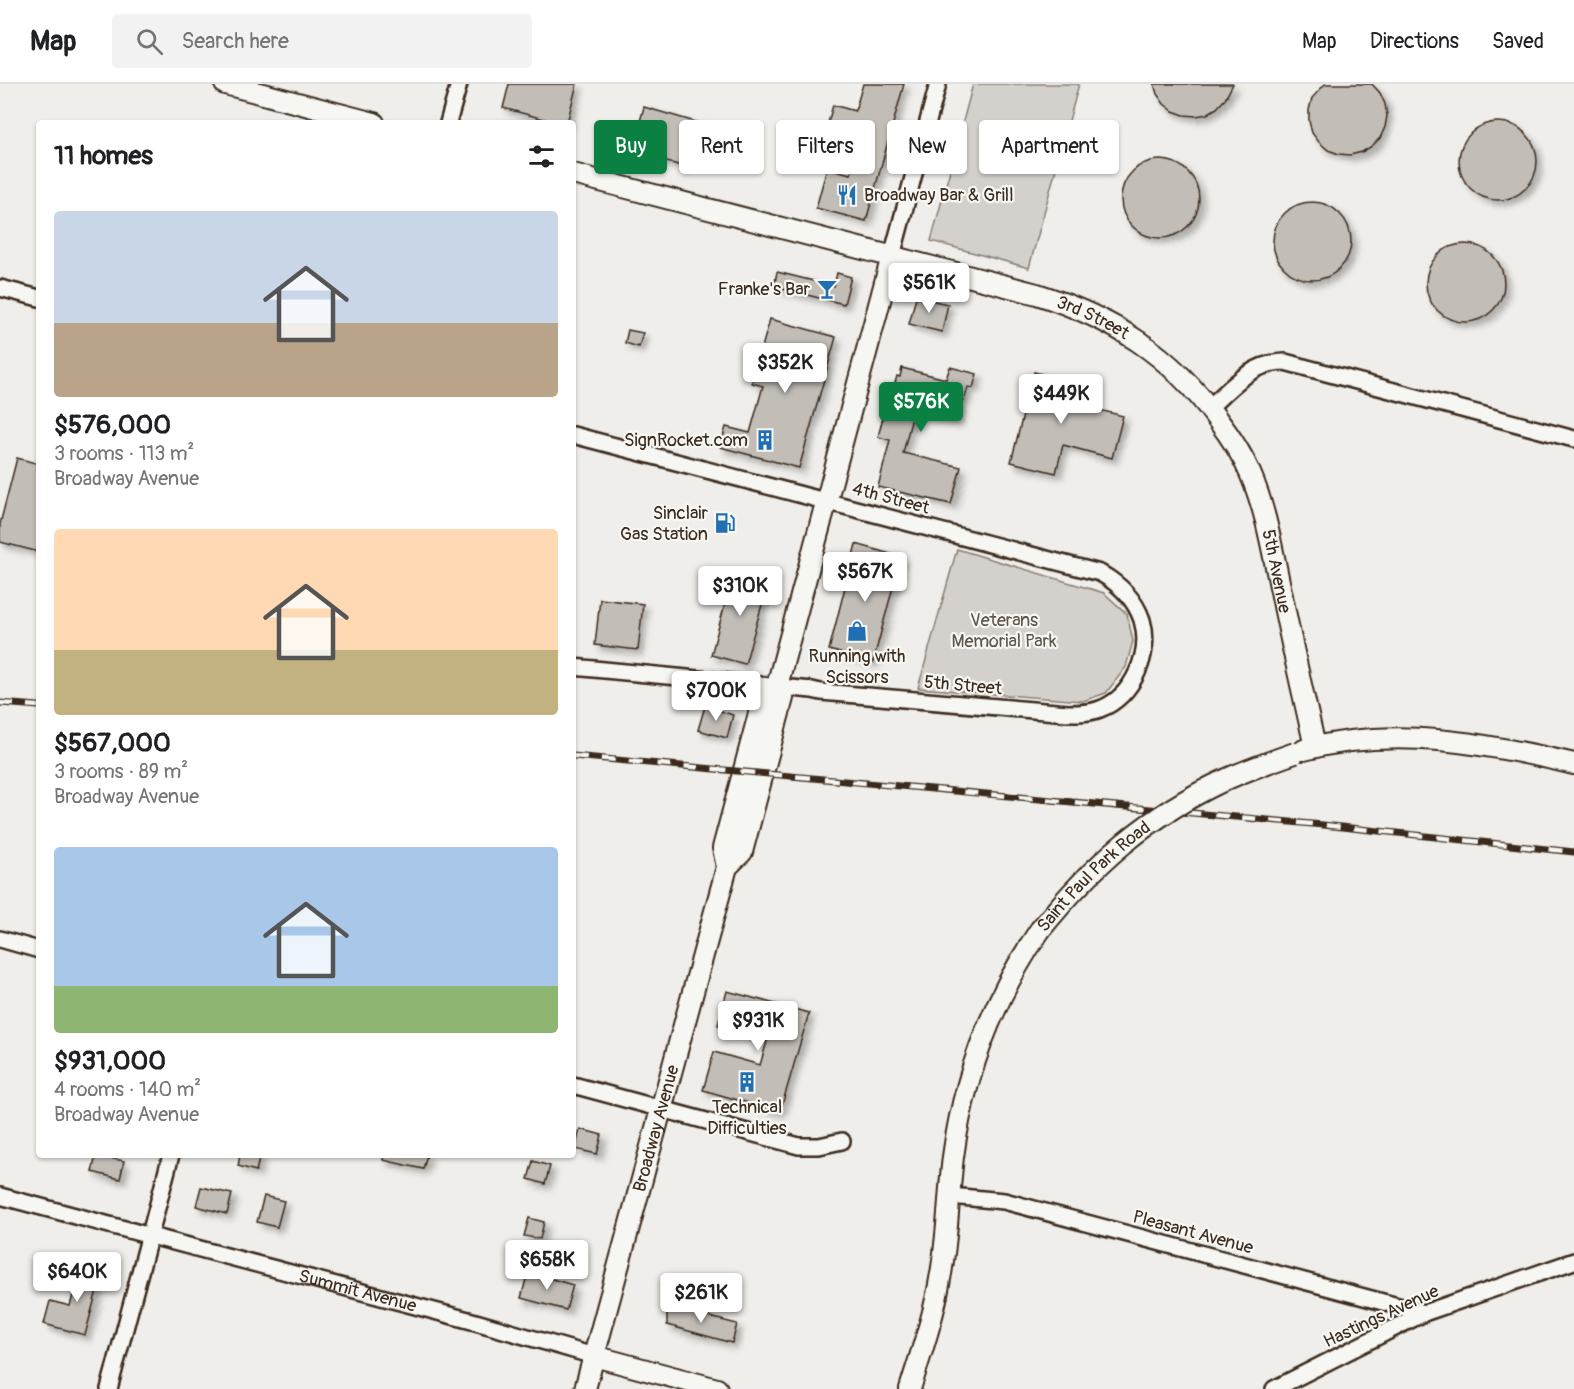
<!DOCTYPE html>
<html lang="en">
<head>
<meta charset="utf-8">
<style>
	body { margin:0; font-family:Pangolin,sans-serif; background:#f2f2f2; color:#202124; height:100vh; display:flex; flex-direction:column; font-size:22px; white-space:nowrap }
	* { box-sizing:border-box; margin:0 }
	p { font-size:20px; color:#757577 }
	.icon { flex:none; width:33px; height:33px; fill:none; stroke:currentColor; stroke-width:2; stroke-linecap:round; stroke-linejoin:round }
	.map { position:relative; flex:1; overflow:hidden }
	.sheet { position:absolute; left:36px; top:36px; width:540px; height:1038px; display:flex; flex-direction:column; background:#fff; border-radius:6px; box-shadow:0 2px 4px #0004 }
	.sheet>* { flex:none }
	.hud { position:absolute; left:594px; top:36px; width:570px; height:54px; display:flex; gap:12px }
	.price { position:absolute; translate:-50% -51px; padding:0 14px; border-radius:6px; background:#fff; color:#222; font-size:20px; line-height:39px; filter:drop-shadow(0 2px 3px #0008) }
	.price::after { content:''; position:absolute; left:50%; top:36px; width:18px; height:14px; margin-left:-9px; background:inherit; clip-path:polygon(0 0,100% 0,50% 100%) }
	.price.selected { background:#0b8043; color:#fff }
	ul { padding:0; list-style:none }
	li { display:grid; align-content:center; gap:12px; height:318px; padding:0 18px }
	li span { display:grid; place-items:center; height:186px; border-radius:6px; color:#555 }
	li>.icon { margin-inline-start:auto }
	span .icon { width:108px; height:108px; fill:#fffc; stroke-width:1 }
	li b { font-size:26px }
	h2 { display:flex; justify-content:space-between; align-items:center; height:72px; padding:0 18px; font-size:26px }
	.pill { padding:0 21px; border-radius:6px; background:#fff; box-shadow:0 2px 4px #0004; font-size:21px; line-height:54px }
	.pill.selected { background:#0b8043; color:#fff }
	header { display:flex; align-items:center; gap:36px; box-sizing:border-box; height:84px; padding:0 30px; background:#fff; border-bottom:2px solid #e0e0e0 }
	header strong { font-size:28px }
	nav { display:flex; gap:33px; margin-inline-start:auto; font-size:21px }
	.search { width:420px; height:54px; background:#f2f2f2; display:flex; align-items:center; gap:15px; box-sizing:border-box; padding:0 21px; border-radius:6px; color:#757577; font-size:22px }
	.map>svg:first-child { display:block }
	.green { fill:#d4d1cc; stroke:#887e75; stroke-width:1.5 }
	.building { fill:#c2bdb7; stroke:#3b2a1e; stroke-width:1.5; filter:url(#shadow) }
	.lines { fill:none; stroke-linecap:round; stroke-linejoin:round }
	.street-casing { stroke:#3b2a1e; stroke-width:20 }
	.secondary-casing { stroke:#3b2a1e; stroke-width:24 }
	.street { stroke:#f6f6f2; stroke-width:15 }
	.secondary { stroke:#f6f6f2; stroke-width:20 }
	.rail-casing { stroke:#3b2a1e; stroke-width:7 }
	.rail { stroke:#f6f6f2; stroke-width:4.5; stroke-dasharray:14; stroke-linecap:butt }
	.secondary-bridge-casing { stroke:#3b2a1e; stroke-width:24; stroke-linecap:butt }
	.secondary-bridge { stroke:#f6f6f2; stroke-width:20 }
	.labels { text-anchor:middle; stroke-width:4.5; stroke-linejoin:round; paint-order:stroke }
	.poi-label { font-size:18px; fill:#3b2a1e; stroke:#f6f6f2; text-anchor:end }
	.street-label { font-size:18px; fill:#3b2a1e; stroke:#f6f6f2 }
	.park-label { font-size:18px; fill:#61544a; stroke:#f6f6f2 }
</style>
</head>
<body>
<header>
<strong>Map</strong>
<div class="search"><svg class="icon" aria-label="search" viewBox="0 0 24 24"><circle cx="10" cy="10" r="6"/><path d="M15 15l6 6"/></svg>Search here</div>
<nav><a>Map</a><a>Directions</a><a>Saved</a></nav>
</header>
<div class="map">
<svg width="1574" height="1305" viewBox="0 0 1574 1305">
	<defs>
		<filter id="shadow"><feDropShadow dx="5" dy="5" stdDeviation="3" flood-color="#0004"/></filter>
	</defs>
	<rect width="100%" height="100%" fill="#efeeea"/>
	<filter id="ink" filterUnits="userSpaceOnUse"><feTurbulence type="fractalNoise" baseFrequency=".0167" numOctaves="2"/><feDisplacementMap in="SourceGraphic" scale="12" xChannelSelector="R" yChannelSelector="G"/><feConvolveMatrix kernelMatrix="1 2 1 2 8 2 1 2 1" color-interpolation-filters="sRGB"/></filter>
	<g filter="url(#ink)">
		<g class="green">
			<path d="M973,0h106l-50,184 -98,-27z"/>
			<path d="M957,465l147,44 23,21 6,27 -7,26 -20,26 -23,8 -165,-13z"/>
		</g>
		<g class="building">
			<path d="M509,0h68l-10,39h-8l-56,-15z"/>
			<path d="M863,0h41l-38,137 -50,-13 11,-40 24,6 7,-24 -35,-9 10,-36 22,6z"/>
			<path d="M1154,0h79l-8,15 -8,9 -10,6 -11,2 -12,-1 -11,-4 -9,-7 -7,-10z"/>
			<path d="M1325,0h47l8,9 5,11 2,12 -2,11 -5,11 -8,8 -10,6 -12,3 -11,-1 -11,-4 -9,-8 -7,-9 -3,-12v-11l3,-12z"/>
			<path d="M644,23l55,16 -13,44 -38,-10 5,-16 -17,-5z"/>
			<circle cx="1498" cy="77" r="39"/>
			<circle cx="1160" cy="115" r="39"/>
			<circle cx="1312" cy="157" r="39"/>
			<circle cx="1465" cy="199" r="39"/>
			<path d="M777,188l57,14 3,-13 14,4 -7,27 -70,-17z"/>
			<path d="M916,213l32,7 -6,28 -33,-8z"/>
			<path d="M770,235l66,18 -37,131 -79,-21 6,-20 24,6 13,-47 -11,-3z"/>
			<path d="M628,246l15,3 -4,14 -14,-4z"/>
			<path d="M950,283l27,7 -4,14 -5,-1 -4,14 -2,-1 -5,21 -43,-12 -11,44 58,14 -10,37 -73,-17 12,-47 -12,-3 6,-24 2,1 11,-38 3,1 2,-9 44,11z"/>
			<path d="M1034,288l47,12 -5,20 47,12 -11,42 -49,-13 -7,28 -45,-11z"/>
			<path d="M17,374l22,6v88l-39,-10v-18z"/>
			<path d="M856,460l45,13 -28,105 -44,-12z"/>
			<path d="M734,487l35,9 -24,84 -34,-9z"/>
			<path d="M600,515l43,5 -5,46 -43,-5z"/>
			<path d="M705,622l28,9 -6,23 -29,-8z"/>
			<path d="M727,907l82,22 -29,99 -77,-22 11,-38 46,13 8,-27 -50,-13z"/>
			<path d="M580,1045l22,6 -5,19 -22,-5z"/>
			<path d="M96,1071l28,6 -4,18 -28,-7z"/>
			<path d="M240,1071h20l-4,16 -18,-5z"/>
			<path d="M383,1071h44l-4,14 -40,-9z"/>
			<path d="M533,1077l17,5 -5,18 -17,-5z"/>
			<path d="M201,1103l31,7 -5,20 -31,-8z"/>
			<path d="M264,1112l20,5 -7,26 -20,-5z"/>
			<path d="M529,1134l15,4 -4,17 -16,-3z"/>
			<path d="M82,1178l21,6 -18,67 -41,-11 6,-23 20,5z"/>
			<path d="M528,1188l45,13 -7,25 -45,-12z"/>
			<path d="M667,1222l70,18 -5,19 -65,-18z"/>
		</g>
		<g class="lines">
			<g class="street-casing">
				<g id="street">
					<path d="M448,39l11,-39"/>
					<path d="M892,172l46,-172"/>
					<path d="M0,204l39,10"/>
					<path d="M1209,324c22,-21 44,-46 76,-46l289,77"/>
					<path d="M573,351l527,138c18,10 35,26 42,47 10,33 -9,77 -42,89 -9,4 -21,4 -32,4l-247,-21 -9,-2 -239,-23"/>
					<path d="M0,855l39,11"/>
					<path d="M573,1001l226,61h20l23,-5"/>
					<path id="s1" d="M0,1112l472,125 122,35"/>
					<path d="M950,1112l54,5 420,112"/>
					<path d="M109,1305l62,-234"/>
					<path d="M1274,1305l150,-76 150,-52"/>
				</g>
			</g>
			<g class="secondary-casing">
				<g id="secondary">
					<path d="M225,0l149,39"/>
					<path id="s2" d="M573,90l464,120c75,24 134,60 180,125 13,17 25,35 33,54 17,39 23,82 32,123 10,51 22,101 33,151"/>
					<path d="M1304,666c89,-24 182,-7 270,14"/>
					<path d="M727,783l-4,-19 41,-153 13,-9 115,-430"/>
					<path d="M594,1272l123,33"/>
					<path id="s3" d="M585,1305l142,-522 15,-15 41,-154 -6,-12"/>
					<path d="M910,1305c11,-36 24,-73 30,-110 8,-40 8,-81 13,-122 11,-82 40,-158 87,-227"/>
				</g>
			</g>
			<use href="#street" class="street"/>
			<use href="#secondary" class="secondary"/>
			<g class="rail-casing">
				<g id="rail">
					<path d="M0,619l39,3"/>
					<path d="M573,672l750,69 251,27"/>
				</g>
			</g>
			<use href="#rail" class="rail"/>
			<g class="secondary-bridge-casing">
				<g id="secondary-bridge">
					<path id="s4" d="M1040,846c53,-66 109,-115 187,-151 22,-10 45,-18 68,-26"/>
				</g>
			</g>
			<use href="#secondary-bridge" class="secondary-bridge"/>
		</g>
	</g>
	<defs>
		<g id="restaurant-bare" transform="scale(1.62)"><path d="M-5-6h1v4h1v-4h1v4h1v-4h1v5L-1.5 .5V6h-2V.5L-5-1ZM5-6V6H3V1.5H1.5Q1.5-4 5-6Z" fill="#1f6fb2" stroke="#f6f6f2" stroke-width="2.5" paint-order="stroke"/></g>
		<g id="bar-bare" transform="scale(1.62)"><path d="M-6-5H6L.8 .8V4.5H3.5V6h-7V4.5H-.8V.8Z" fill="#1f6fb2" stroke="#f6f6f2" stroke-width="2.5" paint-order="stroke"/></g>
		<g id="building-bare" transform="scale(1.62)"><path d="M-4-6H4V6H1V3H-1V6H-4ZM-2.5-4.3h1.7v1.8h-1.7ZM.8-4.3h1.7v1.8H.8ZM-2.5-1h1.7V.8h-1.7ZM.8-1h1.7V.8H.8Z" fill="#1f6fb2" stroke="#f6f6f2" stroke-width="2.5" paint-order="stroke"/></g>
		<g id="fuel-bare" transform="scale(1.62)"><path d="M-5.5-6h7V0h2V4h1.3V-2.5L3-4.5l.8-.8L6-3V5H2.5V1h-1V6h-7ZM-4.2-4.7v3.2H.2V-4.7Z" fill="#1f6fb2" stroke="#f6f6f2" stroke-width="2.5" paint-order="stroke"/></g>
		<g id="shop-bare" transform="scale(1.62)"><path d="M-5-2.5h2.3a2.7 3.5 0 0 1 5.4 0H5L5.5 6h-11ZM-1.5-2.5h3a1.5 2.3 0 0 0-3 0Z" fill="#1f6fb2" stroke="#f6f6f2" stroke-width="2.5" paint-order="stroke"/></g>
	</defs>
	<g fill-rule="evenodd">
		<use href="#restaurant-bare" x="847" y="111"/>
		<use href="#bar-bare" x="827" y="205"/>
		<use href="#building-bare" x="765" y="356"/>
		<use href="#fuel-bare" x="725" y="439"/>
		<use href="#shop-bare" x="857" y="547"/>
		<use href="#building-bare" x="747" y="998"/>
	</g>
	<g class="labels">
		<g class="poi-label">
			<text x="864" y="117" text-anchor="start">Broadway Bar &amp; Grill</text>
			<text x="810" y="211">Franke's Bar</text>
			<text x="748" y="362">SignRocket.com</text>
			<text x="708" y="435">Sinclair<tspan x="708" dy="21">Gas Station</tspan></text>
			<text x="857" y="578" text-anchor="middle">Running with<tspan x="857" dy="21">Scissors</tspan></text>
			<text x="747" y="1029" text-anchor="middle">Technical<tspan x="747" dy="21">Difficulties</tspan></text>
		</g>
		<g class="street-label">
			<text dy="6" stroke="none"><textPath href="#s2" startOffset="540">3rd Street</textPath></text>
			<text transform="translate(891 414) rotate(15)" y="6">4th Street</text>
			<text dy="6" stroke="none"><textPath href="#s2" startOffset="868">5th Avenue</textPath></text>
			<text transform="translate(963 601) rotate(5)" y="6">5th Street</text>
			<text dy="6" stroke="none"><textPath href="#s4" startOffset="76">Saint Paul Park Road</textPath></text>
			<text dy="6" stroke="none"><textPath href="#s3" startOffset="270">Broadway Avenue</textPath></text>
			<text transform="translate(1193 1148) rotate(15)" y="6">Pleasant Avenue</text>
			<text dy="6" stroke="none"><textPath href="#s1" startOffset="370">Summit Avenue</textPath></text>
			<text transform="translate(1381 1232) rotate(-25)" y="6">Hastings Avenue</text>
		</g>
		<g class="park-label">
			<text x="1004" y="542">Veterans<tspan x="1004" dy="21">Memorial Park</tspan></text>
		</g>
	</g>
</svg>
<b class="price" style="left:929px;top:230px">$561K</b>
<b class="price" style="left:785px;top:310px">$352K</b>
<b class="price" style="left:1061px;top:341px">$449K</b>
<b class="price selected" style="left:921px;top:349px">$576K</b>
<b class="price" style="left:865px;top:519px">$567K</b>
<b class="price" style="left:740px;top:533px">$310K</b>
<b class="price" style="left:716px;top:638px">$700K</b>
<b class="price" style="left:758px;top:968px">$931K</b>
<b class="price" style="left:547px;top:1207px">$658K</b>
<b class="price" style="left:77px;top:1219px">$640K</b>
<b class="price" style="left:701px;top:1240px">$261K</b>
<div class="hud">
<a class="pill selected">Buy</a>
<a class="pill">Rent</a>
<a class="pill">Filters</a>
<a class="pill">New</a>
<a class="pill">Apartment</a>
</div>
<section class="sheet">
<h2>11 homes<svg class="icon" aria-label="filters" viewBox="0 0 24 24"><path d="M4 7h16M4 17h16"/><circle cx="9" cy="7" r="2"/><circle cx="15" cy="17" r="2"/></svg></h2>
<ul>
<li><span style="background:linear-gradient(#c9d6e8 60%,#b9a48a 0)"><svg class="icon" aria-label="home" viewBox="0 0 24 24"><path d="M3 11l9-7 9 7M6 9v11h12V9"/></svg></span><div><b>$576,000</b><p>3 rooms · 113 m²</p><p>Broadway Avenue</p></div></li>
<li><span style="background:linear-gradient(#ffd9b3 65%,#c2b280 0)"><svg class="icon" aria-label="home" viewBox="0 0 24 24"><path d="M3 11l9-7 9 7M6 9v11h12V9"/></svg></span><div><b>$567,000</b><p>3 rooms · 89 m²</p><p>Broadway Avenue</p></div></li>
<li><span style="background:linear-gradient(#a9c7e8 75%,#8fb573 0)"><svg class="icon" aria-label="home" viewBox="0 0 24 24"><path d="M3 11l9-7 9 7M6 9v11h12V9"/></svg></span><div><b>$931,000</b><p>4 rooms · 140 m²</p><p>Broadway Avenue</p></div></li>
</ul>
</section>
</div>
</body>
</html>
